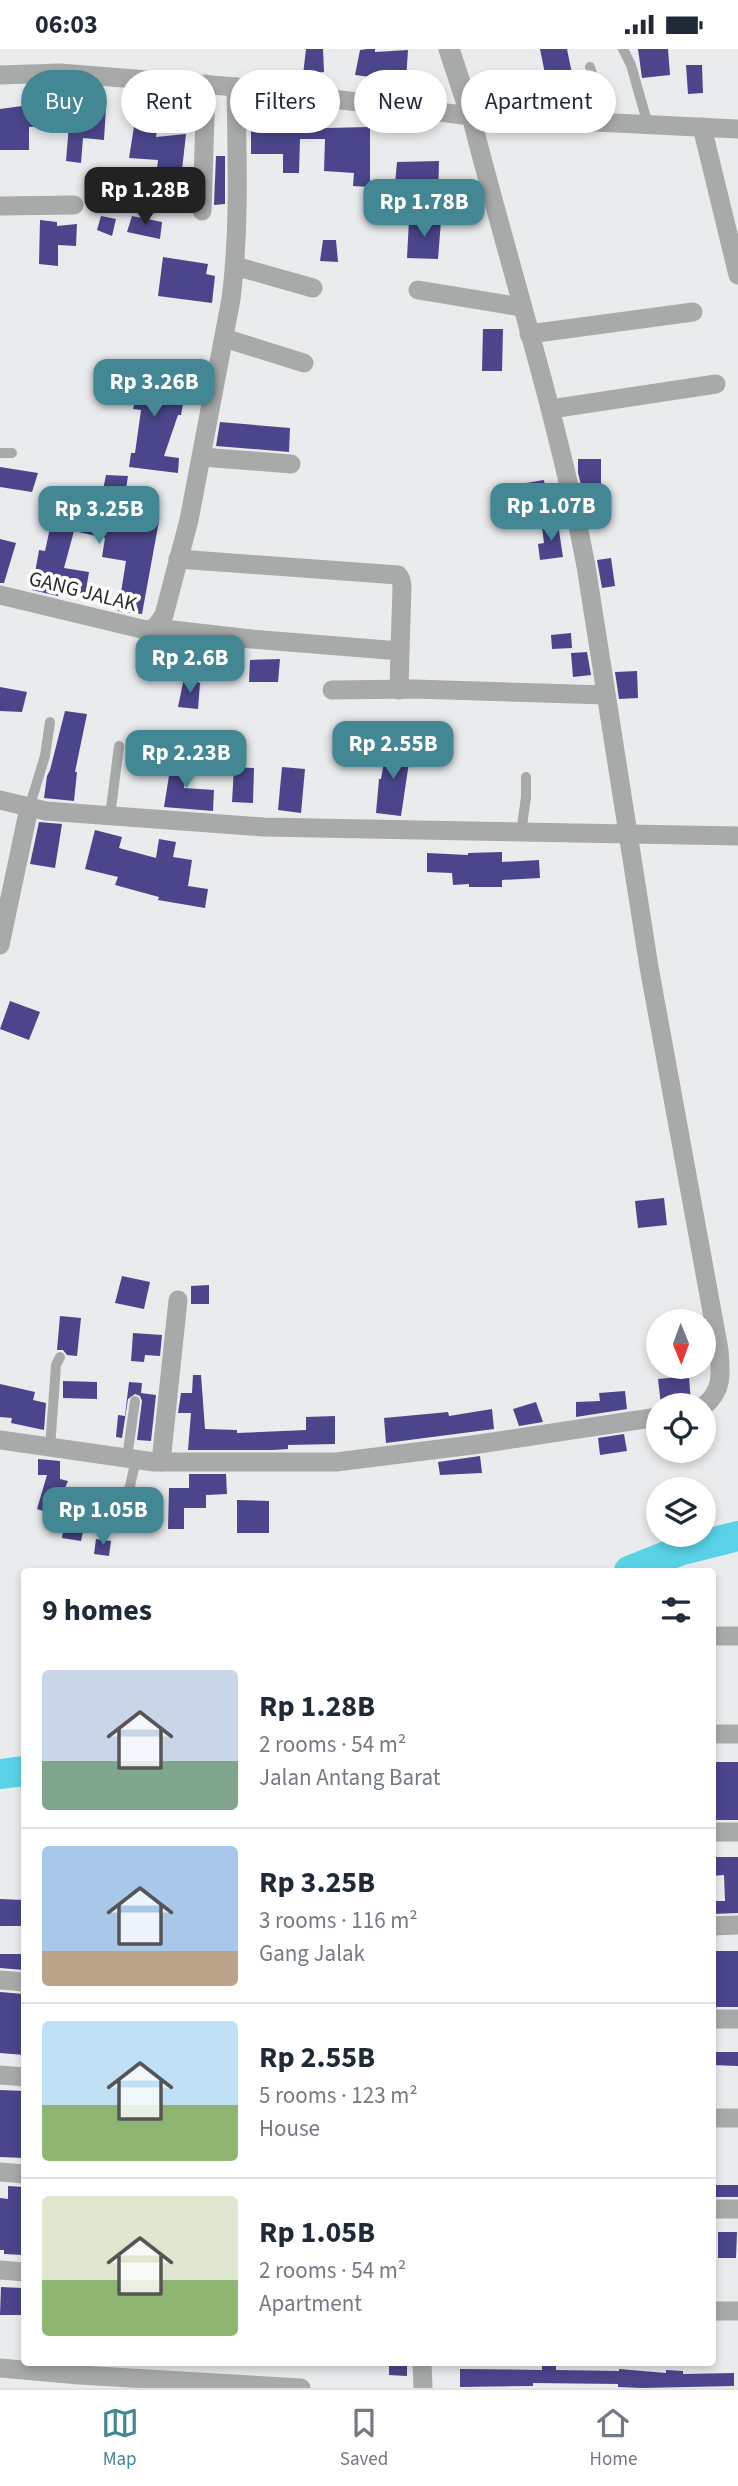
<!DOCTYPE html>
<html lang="en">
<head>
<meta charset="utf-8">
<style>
	body { margin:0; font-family:"Source Sans 3",sans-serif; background:#f2f2f3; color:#1f2937; height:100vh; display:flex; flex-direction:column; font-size:26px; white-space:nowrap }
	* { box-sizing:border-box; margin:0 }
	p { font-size:23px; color:#747a83 }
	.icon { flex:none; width:38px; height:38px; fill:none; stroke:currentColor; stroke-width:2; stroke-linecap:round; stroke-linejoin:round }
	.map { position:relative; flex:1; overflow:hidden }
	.sheet { position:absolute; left:21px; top:1519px; width:695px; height:798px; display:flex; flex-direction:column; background:#fff; border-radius:7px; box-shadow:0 4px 10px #0003 }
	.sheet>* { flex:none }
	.guide { position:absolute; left:21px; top:21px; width:696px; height:63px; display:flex; gap:14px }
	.needle { width:46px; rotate:179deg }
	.tools { position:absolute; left:646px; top:1260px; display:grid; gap:14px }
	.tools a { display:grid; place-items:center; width:70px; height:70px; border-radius:50%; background:#fff; box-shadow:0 4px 10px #0003; font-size:35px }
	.price { position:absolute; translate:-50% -60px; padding:0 16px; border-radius:14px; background:#438795; color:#fff; font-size:23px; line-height:46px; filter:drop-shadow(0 2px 4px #0008) }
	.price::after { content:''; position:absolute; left:50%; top:42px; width:21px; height:16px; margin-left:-10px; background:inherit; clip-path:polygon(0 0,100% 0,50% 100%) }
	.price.current { background:#222; color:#fff }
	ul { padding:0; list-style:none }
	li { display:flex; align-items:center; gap:21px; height:175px; padding:0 21px }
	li+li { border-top:2px solid #e0e1e3 }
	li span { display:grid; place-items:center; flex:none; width:196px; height:140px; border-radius:7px; color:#555 }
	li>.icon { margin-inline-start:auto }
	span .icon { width:84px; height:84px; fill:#fffc; stroke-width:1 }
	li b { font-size:30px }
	h2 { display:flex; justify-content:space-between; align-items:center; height:84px; padding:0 21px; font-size:30px }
	.tag { padding:0 24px; border-radius:32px; background:#fff; box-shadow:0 4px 10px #0003; font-size:24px; line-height:63px }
	.tag.current { background:#438795; color:#fff }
	.status { display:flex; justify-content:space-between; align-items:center; height:49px; padding:0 35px; background:#fff; direction:ltr }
	.status svg { height:19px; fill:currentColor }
	.menu { display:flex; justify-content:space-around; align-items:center; height:98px; border-top:2px solid #e0e1e3; background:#fff; font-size:19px; color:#747a83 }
	.menu a { display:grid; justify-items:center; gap:4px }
	.menu .current { color:#438795 }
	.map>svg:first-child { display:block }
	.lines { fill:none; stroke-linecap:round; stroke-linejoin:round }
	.river { stroke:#59d2e7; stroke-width:30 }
	.building { fill:#4b468b }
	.service { stroke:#a8a9a9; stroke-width:10 }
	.minor { stroke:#a8a9a9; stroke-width:19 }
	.tertiary { stroke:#a8a9a9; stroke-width:21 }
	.labels { text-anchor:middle; stroke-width:7; stroke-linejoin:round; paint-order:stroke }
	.street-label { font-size:21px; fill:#292a2b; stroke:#fff }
</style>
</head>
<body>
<div class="status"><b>06:03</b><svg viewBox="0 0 49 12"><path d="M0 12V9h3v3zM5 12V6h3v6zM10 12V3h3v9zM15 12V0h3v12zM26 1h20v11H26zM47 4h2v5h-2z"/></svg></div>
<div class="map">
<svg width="738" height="2339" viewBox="0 0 738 2339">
	<rect width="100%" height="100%" fill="#e9ebed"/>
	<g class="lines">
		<g class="river">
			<path d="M629,1522l50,-20 59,-15"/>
			<path d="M0,1725l24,-3"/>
		</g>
	</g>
	<g class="building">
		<path d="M306,0h17l1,23 -21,3z"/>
		<path d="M367,0h8v3l33,-2 -3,46 -28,-8 1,-10 -23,-3 5,-25z"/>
		<path d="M540,0h27l11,54 -26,5z"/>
		<path d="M638,0h30l2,26 -28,3z"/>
		<path d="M686,16h16l1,28 -15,1z"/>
		<path d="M79,48v7h5v3h22l-2,33 -21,-2 -2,25 -15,-2 3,-36 -40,2v23h-29v-41l37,-5v-6z"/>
		<path d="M137,59l23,2 -4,27 30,-3 -8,72 -17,-1 3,-24 -8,-2 2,-19 -29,-2z"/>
		<path d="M264,67v8l62,4 44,-1v60l-17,-1 1,-13 -30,-2 1,-32h-25l-1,34h-16v-19h-32v-36z"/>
		<path d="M216,107h9v48l-11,1z"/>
		<path d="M439,112l-1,36 -45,8 4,-43z"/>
		<path d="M101,167l15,3 -4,17 -15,-6z"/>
		<path d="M132,167l30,6 -2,17 -33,-7z"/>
		<path d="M40,171l17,2v4l20,-2 -1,22 -18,-1v21l-19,-2z"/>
		<path d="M409,171l32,1 -3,38 -31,-1z"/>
		<path d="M323,191h13l2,22 -18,-1z"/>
		<path d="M163,208l45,7 -2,10 9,2 -3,27 -54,-7z"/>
		<path d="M483,280h20l-1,42h-20z"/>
		<path d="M125,322l35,3 -2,10 28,4 -5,27h-3l-14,41 15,2 -1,15 -49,-6 2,-14h4l6,-43 -8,-1 3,-12h-17z"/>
		<path d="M220,373l70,6 -1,24 -73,-6z"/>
		<path d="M578,410h23v37h-17l-6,-23z"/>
		<path d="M0,418l38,6 -6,19 -32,-5z"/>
		<path d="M106,426l22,1 -6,39 37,6 -17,93 -24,-3 8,-50 -24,-4 3,-19 -31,-7 -10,37 25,4 -4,24 -26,-4 -1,4 -26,-6 7,-40 6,1 11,-50 43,8z"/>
		<path d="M544,431l2,14 -18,2 -2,-13z"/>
		<path d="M558,475l5,33 -23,3 -2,-16 6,-1 -2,-16z"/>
		<path d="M0,490l16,4 -12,40h-4z"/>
		<path d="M611,509l4,28 -13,2 -5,-28z"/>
		<path d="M571,584l1,15 -20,1 -1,-14z"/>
		<path d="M587,603l4,23 -18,2 -2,-24z"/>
		<path d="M280,610l-2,23h-29l1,-22z"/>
		<path d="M637,622l1,27 -19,1 -4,-27z"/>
		<path d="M184,629l16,5 -2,26 -20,-2z"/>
		<path d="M0,638l27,5 -5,20 -22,-1z"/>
		<path d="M65,662l22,3 -12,58h2l-3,29 -30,-3 3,-22 3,-6z"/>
		<path d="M387,696l24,4 -10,67 -25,-3 3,-34h2z"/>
		<path d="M172,708l17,2 -5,29 30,2 -1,21 -49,-4z"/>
		<path d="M234,718l20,1 -1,35 -21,-1z"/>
		<path d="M282,718l23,2 -4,44 -23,-3z"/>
		<path d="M39,773l23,2 -7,44 -25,-4z"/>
		<path d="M95,781l27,7 -3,11 37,10 3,-19 17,3 -3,15 19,3 -4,26 20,3 -3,19 -47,-8 1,-3 -44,-12 3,-8 -33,-8z"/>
		<path d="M502,803v10l37,-2 1,18 -38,2v7h-33v-3l-16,1 -1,-12 -25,-1v-19l41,2v-2z"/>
		<path d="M10,952l30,11 -11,28 -29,-11z"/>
		<path d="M664,1149l3,27 -29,3 -3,-27z"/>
		<path d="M122,1227l28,6 -6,27 -29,-6z"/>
		<path d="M209,1236v19h-18v-18z"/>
		<path d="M60,1267l21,2 -4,38 -10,-1 -4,-5h-6z"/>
		<path d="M133,1284l29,2 -2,21 -15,-1 -1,7 -13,-1z"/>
		<path d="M193,1326h8l4,54 32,1v3l69,-3v-13l29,-1v28l-47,1v4l-15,1h-85l3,-37h-13l3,-20h11z"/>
		<path d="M689,1327l2,29h-30l-3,-26z"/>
		<path d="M63,1332l34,1v17l-34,-1z"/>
		<path d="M129,1333l13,1 -1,10 15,2 -5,46 -14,-1 5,-39 -2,-5 -5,-2 -7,5 -6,39 -6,-1 2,-22 7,1z"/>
		<path d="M0,1335l35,8 -2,8 13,3 -2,27 -33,-7 1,-5 -12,-1z"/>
		<path d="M625,1342l2,18 -51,8v-15l24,-1 -1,-8z"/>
		<path d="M536,1353l7,20 -24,4 -6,-17z"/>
		<path d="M492,1360l2,20 -108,14 -2,-25 64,-6 1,4z"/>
		<path d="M624,1385l3,17 -27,4 -2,-17z"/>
		<path d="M480,1407l2,17 -42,2 -2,-13z"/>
		<path d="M38,1410l22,2v18l8,2 -3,7 24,6 -7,27 3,1 -4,19 -19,-3 3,-20 -28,-9 10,-34h-9z"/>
		<path d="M189,1425h37l1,20 -21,1v13h-22v21h-16l1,-41h20z"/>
		<path d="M237,1451l32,1v32h-32z"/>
		<path d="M96,1490l15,2 -2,15 -15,-2z"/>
		<rect x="712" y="1713" width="26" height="58"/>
		<path d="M712,1808h26v56l-26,1v-13h13l-1,-26 -12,1z"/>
		<path d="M0,1850l23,1 -1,26h-22z"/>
		<rect x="712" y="1902" width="26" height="56"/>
		<path d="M0,1905h24v16l-24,-2z"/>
		<path d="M0,1943l24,2v61l-24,-2z"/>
		<path d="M712,2003h26v14l-26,-1z"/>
		<path d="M0,2041l24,1v67l-24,-1z"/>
		<rect x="712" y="2136" width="26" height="12"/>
		<path d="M8,2137l16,1v68l-20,-1v-4h-4v-52l8,1z"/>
		<path d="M718,2183h19l-1,26h-18z"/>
		<path d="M1,2238l21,1 -1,27h-21z"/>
		<path d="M389,2314h18v13l-18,-1z"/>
		<path d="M542,2314h14v7l63,1v-2l47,4v-3l17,1v3l51,-1v13l-92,2 -24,-1v-3l-85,-1v3l-73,1v-18l82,1z"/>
	</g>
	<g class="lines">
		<g class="service">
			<path d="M623,0l8,16 17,60"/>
			<path d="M590,18l18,56"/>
			<path d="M452,144l36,-7"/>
			<path d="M0,404h12"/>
			<path d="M146,581l17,21 12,5 49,3"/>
			<path d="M29,759l16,-52 5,-34"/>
			<path d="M110,767l9,-70"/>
			<path d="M521,784l5,-36v-20"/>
			<path d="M50,1399l6,-83 4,-8"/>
			<path d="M127,1409l8,-57"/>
			<path d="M126,1455l10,-45"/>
		</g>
		<g class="minor">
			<path d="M0,26l60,-2 176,14 235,29 267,13"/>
			<path d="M471,67c38,150 86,298 115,450l63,401 70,383c2,24 4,40 -15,56"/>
			<path d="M702,78l36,148"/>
			<path d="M0,157l74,-1"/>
			<path d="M202,162l4,-127"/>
			<path d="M235,217l78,22"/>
			<path d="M418,241l103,17"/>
			<path d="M529,285l164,-22"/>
			<path d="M224,289l80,25"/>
			<path d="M551,360l165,-25"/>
			<path d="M202,408l89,7"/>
			<path d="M178,510l220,16 3,5 1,7 -2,64"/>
			<path d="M0,546l146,35 9,-2 96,11 149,12 -1,39"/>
			<path d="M155,579l9,-13 25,-95 42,-221c9,-70 6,-141 5,-212"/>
			<path d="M332,641l82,-1 192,6"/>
			<path d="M0,751l46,11 218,16 474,9"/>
			<path d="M0,896l29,-137"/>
			<path d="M0,1391l154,22h182l136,-17 186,-28"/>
			<path d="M161,1413l17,-162"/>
			<path d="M712,1587h26"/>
			<path d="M712,1685h26"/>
			<path d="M712,1783h26"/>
			<path d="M712,1877l26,-1"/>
			<path d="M0,1931l24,2"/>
			<path d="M712,1970h26"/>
			<path d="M0,2026l24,2"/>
			<path d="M712,2069h26"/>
			<path d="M0,2123l24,2"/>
			<path d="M712,2160h26"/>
			<path d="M0,2221l24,2"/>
			<path d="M712,2262h26"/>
			<path d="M422,2314l1,25"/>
			<path d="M0,2319l79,7 222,13"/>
		</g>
		<path class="tertiary" d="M449,0l22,67"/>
	</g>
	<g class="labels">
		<g class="street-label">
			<text transform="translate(83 542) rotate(14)" y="7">GANG JALAK</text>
		</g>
	</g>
</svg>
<div class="tools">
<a><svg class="needle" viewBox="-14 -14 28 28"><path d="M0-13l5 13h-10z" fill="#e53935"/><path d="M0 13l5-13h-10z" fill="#747a83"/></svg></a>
<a><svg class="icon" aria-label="locate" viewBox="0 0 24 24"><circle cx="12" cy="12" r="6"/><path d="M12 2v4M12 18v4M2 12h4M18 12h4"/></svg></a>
<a><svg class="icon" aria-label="layers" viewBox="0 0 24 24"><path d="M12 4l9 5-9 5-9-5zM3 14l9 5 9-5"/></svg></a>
</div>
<b class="price current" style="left:145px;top:178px">Rp 1.28B</b>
<b class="price" style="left:424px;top:190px">Rp 1.78B</b>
<b class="price" style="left:154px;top:370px">Rp 3.26B</b>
<b class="price" style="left:551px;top:494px">Rp 1.07B</b>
<b class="price" style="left:99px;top:497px">Rp 3.25B</b>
<b class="price" style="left:190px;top:646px">Rp 2.6B</b>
<b class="price" style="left:393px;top:732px">Rp 2.55B</b>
<b class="price" style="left:186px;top:741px">Rp 2.23B</b>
<b class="price" style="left:103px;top:1498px">Rp 1.05B</b>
<div class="guide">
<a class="tag current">Buy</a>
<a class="tag">Rent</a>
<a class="tag">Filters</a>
<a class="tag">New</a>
<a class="tag">Apartment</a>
</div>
<section class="sheet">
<h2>9 homes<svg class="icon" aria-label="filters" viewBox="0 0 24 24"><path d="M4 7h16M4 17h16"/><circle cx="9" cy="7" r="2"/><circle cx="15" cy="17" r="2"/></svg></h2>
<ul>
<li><span style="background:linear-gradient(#c9d6e8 65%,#7fa58c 0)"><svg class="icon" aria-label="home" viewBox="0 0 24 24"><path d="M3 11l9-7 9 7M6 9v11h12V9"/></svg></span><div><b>Rp 1.28B</b><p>2 rooms · 54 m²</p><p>Jalan Antang Barat</p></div></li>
<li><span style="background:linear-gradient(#a9c7e8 75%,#b9a48a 0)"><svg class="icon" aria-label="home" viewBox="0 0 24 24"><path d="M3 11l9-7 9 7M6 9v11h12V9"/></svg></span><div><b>Rp 3.25B</b><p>3 rooms · 116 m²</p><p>Gang Jalak</p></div></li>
<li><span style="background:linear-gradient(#bfe0f5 60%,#8fb573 0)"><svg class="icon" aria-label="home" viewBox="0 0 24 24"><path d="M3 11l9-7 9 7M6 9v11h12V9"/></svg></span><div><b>Rp 2.55B</b><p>5 rooms · 123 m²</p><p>House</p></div></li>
<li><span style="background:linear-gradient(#dfe7d0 60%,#8fb573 0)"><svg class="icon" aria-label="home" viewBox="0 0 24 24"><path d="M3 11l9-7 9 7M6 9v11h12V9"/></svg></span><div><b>Rp 1.05B</b><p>2 rooms · 54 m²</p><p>Apartment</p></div></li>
</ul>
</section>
</div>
<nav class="menu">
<a class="current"><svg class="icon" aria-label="map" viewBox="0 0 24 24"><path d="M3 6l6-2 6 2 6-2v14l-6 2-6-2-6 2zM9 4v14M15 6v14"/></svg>Map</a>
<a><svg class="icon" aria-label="saved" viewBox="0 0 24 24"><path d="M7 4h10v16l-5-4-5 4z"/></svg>Saved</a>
<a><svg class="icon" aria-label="home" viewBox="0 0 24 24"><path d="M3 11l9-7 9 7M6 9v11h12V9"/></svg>Home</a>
</nav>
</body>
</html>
